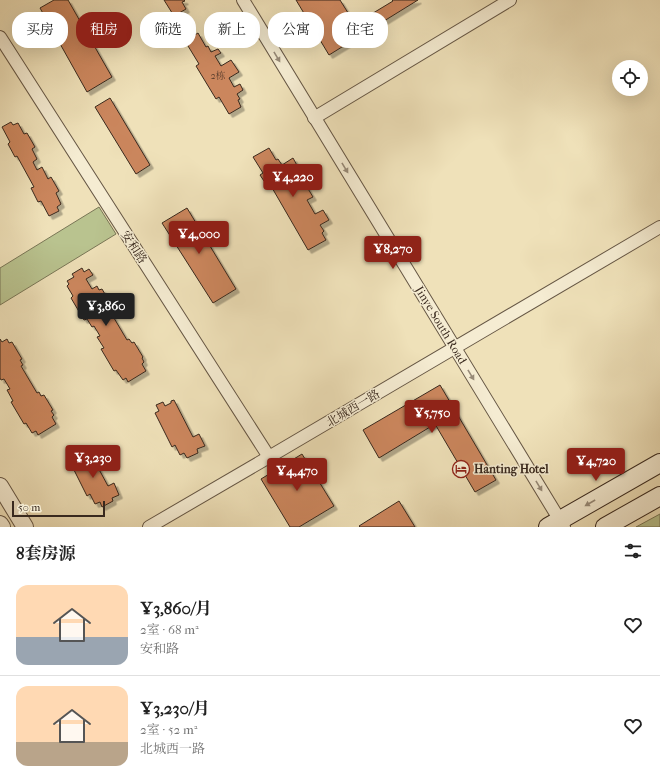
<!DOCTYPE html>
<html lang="zh">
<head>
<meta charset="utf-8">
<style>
	body { margin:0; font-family:"IM FELL French Canon","Noto Serif SC",serif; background:#f6f6f6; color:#222; height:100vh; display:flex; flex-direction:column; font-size:15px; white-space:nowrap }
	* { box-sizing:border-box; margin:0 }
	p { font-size:13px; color:#767676 }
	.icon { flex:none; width:22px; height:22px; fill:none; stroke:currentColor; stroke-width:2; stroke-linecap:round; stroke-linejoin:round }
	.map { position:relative; height:527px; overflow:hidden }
	.panel { display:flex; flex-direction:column; background:#fff; flex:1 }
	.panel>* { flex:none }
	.top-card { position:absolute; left:12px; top:12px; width:400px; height:36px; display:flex; gap:8px }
	.buttons { position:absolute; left:612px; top:60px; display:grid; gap:8px }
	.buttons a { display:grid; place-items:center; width:36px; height:36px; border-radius:50%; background:#fff; box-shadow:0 4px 16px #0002; font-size:20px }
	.scale { position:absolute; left:12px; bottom:10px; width:93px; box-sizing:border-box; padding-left:4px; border:2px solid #39291e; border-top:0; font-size:11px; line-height:14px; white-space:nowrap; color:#39291e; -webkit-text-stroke:3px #f5ecd2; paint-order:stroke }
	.price { position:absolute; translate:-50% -34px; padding:0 9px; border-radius:4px; background:#8f2418; color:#fff; font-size:13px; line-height:26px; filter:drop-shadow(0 1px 2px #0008) }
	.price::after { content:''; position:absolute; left:50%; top:24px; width:12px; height:9px; margin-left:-6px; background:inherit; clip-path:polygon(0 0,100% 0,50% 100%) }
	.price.current { background:#222; color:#fff }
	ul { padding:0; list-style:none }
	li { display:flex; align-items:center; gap:12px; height:100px; padding:0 16px }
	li+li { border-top:1px solid #e0e0e0 }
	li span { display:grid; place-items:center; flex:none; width:112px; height:80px; border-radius:12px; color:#555 }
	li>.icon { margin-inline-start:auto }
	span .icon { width:48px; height:48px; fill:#fffc; stroke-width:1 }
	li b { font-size:17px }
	h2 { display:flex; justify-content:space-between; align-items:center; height:48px; padding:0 16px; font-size:17px }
	.chip { padding:0 14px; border-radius:16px; background:#fff; box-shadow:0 4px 16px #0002; font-size:14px; line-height:36px }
	.chip.current { background:#8f2418; color:#fff }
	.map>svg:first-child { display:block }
	.green { fill:#b9c38f; stroke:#797656 }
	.building { fill:#cb865d; stroke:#39291e; filter:url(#shadow) }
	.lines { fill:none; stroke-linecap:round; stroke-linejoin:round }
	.minor-casing { stroke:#665745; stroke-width:14 }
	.tertiary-casing { stroke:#665745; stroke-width:18 }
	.secondary-casing { stroke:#39291e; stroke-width:20 }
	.minor { stroke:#f5ecd2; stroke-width:12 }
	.tertiary { stroke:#f5ecd2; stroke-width:16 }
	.secondary { stroke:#f5ecd2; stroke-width:18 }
	.oneway { fill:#978a78 }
	.labels { text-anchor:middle; stroke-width:3; stroke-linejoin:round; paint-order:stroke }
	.number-label { font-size:10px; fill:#5e402e }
	.street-label { font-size:12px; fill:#39291e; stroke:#f5ecd2 }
	.poi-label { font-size:12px; font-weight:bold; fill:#39291e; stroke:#f5ecd2; text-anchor:start }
</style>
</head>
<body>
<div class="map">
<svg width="660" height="527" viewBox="0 0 660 527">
	<defs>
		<filter id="shadow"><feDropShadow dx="3.5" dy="3.5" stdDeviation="0" flood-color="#0004"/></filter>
	</defs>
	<rect width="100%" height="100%" fill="#efe1b9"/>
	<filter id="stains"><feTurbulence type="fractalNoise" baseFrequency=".005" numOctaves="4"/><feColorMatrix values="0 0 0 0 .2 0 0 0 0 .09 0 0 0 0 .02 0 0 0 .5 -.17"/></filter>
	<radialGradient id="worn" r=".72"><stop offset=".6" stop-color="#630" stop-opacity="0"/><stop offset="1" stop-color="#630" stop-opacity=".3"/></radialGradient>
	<g class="green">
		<path d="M99,207l17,27 -116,71v-37z"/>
		<path d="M660,514v13h-24z"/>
	</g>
	<g class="building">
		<path d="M54,0h14l44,77 -25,15 -47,-84z"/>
		<path d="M164,0h20l1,1 -3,1 4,7 -12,7z"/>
		<path d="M296,0h44l15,24 38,-23 -1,-1h26l-89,55z"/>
		<path d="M198,33l8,14 2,-1 3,6 7,-3 3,4 -6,3 6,10 10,-6 8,12 -10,6 5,9 6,-3 3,6 -6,4 3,5 -2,1 3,7 -12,7 -10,-17 -3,2 -20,-33 3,-2 -14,-23z"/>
		<path d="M110,98l40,67 -14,9 -41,-67z"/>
		<path d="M11,122l2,3 5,-2 6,11 3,-1 8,14 -3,2 5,10 -4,3 4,8 5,-3 6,12 3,-2 8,14 -3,2 5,11 -4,3 2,4 -10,5 -8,-15 -3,1 -7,-14 3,-1 -17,-31 -2,1 -7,-13 2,-2 -8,-15z"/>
		<path d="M269,148l7,12 2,-1 4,6 11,-7 6,11 -8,4 7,12 6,-3 9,15 -6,3 8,14 8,-4 6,10 -9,5 4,6 -2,2 4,7 -18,10 -37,-64 4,-3 -4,-6 -7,4 -4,-6 3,-2 -10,-16z"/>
		<path d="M187,208l49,81 -23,14 -51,-80z"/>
		<path d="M82,268l2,4 5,-3 4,6 -7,4 6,10 5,-3 2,4 3,-1 10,17 -1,1 3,5 -3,1 16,27 2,-1 3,4 2,-1 9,15 -1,1 2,4 -2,2 4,7 -18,11 -2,-4 -3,2 -7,-10 -2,1 -13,-22 3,-1 -7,-11 3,-1 -6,-10 -2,1 -5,-8 -3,1 -13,-22 2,-2 -6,-10 2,-2 -2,-3 7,-4 -2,-3z"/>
		<path d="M0,339l2,3 5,-3 2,4 3,-1 10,17 -2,1 3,5 -2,1 16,27 2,-1 2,4 3,-1 9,15 -2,1 3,4 -2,2 4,7 -18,11 -2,-4 -4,2 -6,-10 -2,1 -13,-22 2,-1 -6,-11 3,-1 -6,-10 -3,1 -1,-2z"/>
		<path d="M440,385l56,95 -21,12 -40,-68 -56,34 -16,-28z"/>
		<path d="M174,400l19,37 6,-3 6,12 -8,3 1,4 -11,5 -3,-5 -4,2 -5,-10 -3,2 -17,-34 4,-2 -3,-6 7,-3 2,4 6,-3v-2z"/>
		<path d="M88,449l20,37 6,-3 5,12 -7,3 1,3 -11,6 -2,-5 -5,2 -5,-10 -3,2 -17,-34 4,-2 -3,-6 7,-3 2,4 6,-3v-2z"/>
		<path d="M302,454l32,52 -35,21h-9l-29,-48z"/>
		<path d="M399,501l16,26h-55l-1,-1z"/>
	</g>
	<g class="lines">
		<g class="minor-casing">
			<g id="minor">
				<path d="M243,0l321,527"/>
				<path d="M0,37l269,420"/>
				<path d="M314,118l196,-118"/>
				<path d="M149,527l120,-70 391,-230"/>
			</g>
		</g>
		<g class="tertiary-casing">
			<g id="tertiary">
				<path d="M0,486l25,41"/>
				<path d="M0,524l2,3"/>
			</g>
		</g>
		<g class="secondary-casing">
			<g id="secondary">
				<path d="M548,527l112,-64"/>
				<path d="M605,527l55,-31"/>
			</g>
		</g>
		<use href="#minor" class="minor"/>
		<use href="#tertiary" class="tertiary"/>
		<use href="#secondary" class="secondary"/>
	</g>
	<defs><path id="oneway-solid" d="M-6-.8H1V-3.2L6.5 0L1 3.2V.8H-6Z"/></defs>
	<g class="oneway">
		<use href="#oneway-solid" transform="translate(277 57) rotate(59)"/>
		<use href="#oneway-solid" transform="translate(345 168) rotate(59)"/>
		<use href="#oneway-solid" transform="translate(471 375) rotate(59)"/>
		<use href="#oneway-solid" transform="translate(539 486) rotate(59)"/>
		<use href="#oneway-solid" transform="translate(590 503) rotate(150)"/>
	</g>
	<defs>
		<g id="hotel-ring" transform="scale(0.9)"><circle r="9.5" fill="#f5ecd2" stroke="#8f2418" stroke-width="1.5"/><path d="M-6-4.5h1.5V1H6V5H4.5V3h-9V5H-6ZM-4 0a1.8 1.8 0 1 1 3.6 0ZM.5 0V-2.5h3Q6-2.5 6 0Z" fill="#8f2418"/></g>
	</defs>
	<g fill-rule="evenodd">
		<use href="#hotel-ring" x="461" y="469"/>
	</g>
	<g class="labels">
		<g class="number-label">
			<text x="218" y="79">2栋</text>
		</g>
		<g class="street-label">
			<text transform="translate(134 247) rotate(57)" y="4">安和路</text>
			<text transform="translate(441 325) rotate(59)" y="4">Jinye South Road</text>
			<text transform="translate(353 408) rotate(-31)" y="4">北城西一路</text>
		</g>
		<g class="poi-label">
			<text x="474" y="473">Hanting Hotel</text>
		</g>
	</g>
	<rect width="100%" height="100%" filter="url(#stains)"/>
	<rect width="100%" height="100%" fill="url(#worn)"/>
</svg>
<div class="buttons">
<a><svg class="icon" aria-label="locate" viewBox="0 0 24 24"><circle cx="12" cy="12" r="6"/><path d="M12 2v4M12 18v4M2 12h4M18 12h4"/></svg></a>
</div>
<div class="scale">50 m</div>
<b class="price" style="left:293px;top:198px">¥4,220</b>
<b class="price" style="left:199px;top:255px">¥4,000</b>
<b class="price" style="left:393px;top:270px">¥8,270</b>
<b class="price current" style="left:106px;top:327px">¥3,860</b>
<b class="price" style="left:432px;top:434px">¥5,750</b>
<b class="price" style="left:93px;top:479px">¥3,230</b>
<b class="price" style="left:596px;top:482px">¥4,720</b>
<b class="price" style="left:297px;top:492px">¥4,470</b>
<div class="top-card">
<a class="chip">买房</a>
<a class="chip current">租房</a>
<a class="chip">筛选</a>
<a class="chip">新上</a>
<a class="chip">公寓</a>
<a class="chip">住宅</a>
</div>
</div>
<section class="panel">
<h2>8套房源<svg class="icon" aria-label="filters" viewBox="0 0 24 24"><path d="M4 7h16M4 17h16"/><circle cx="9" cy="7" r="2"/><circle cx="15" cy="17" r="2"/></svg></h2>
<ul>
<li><span style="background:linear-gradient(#ffd9b3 65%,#9aa5b1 0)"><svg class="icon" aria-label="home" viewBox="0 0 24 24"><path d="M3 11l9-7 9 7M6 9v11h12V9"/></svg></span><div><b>¥3,860/月</b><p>2室 · 68 m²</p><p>安和路</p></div><svg class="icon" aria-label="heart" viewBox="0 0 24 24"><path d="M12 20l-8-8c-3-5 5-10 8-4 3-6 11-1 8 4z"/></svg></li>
<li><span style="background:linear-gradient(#ffd9b3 70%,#b9a48a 0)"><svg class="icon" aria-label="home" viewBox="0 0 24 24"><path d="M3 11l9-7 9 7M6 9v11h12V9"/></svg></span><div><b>¥3,230/月</b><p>2室 · 52 m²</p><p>北城西一路</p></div><svg class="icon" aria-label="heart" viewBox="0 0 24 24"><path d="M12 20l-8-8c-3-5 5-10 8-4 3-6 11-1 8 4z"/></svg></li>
</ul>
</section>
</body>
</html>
